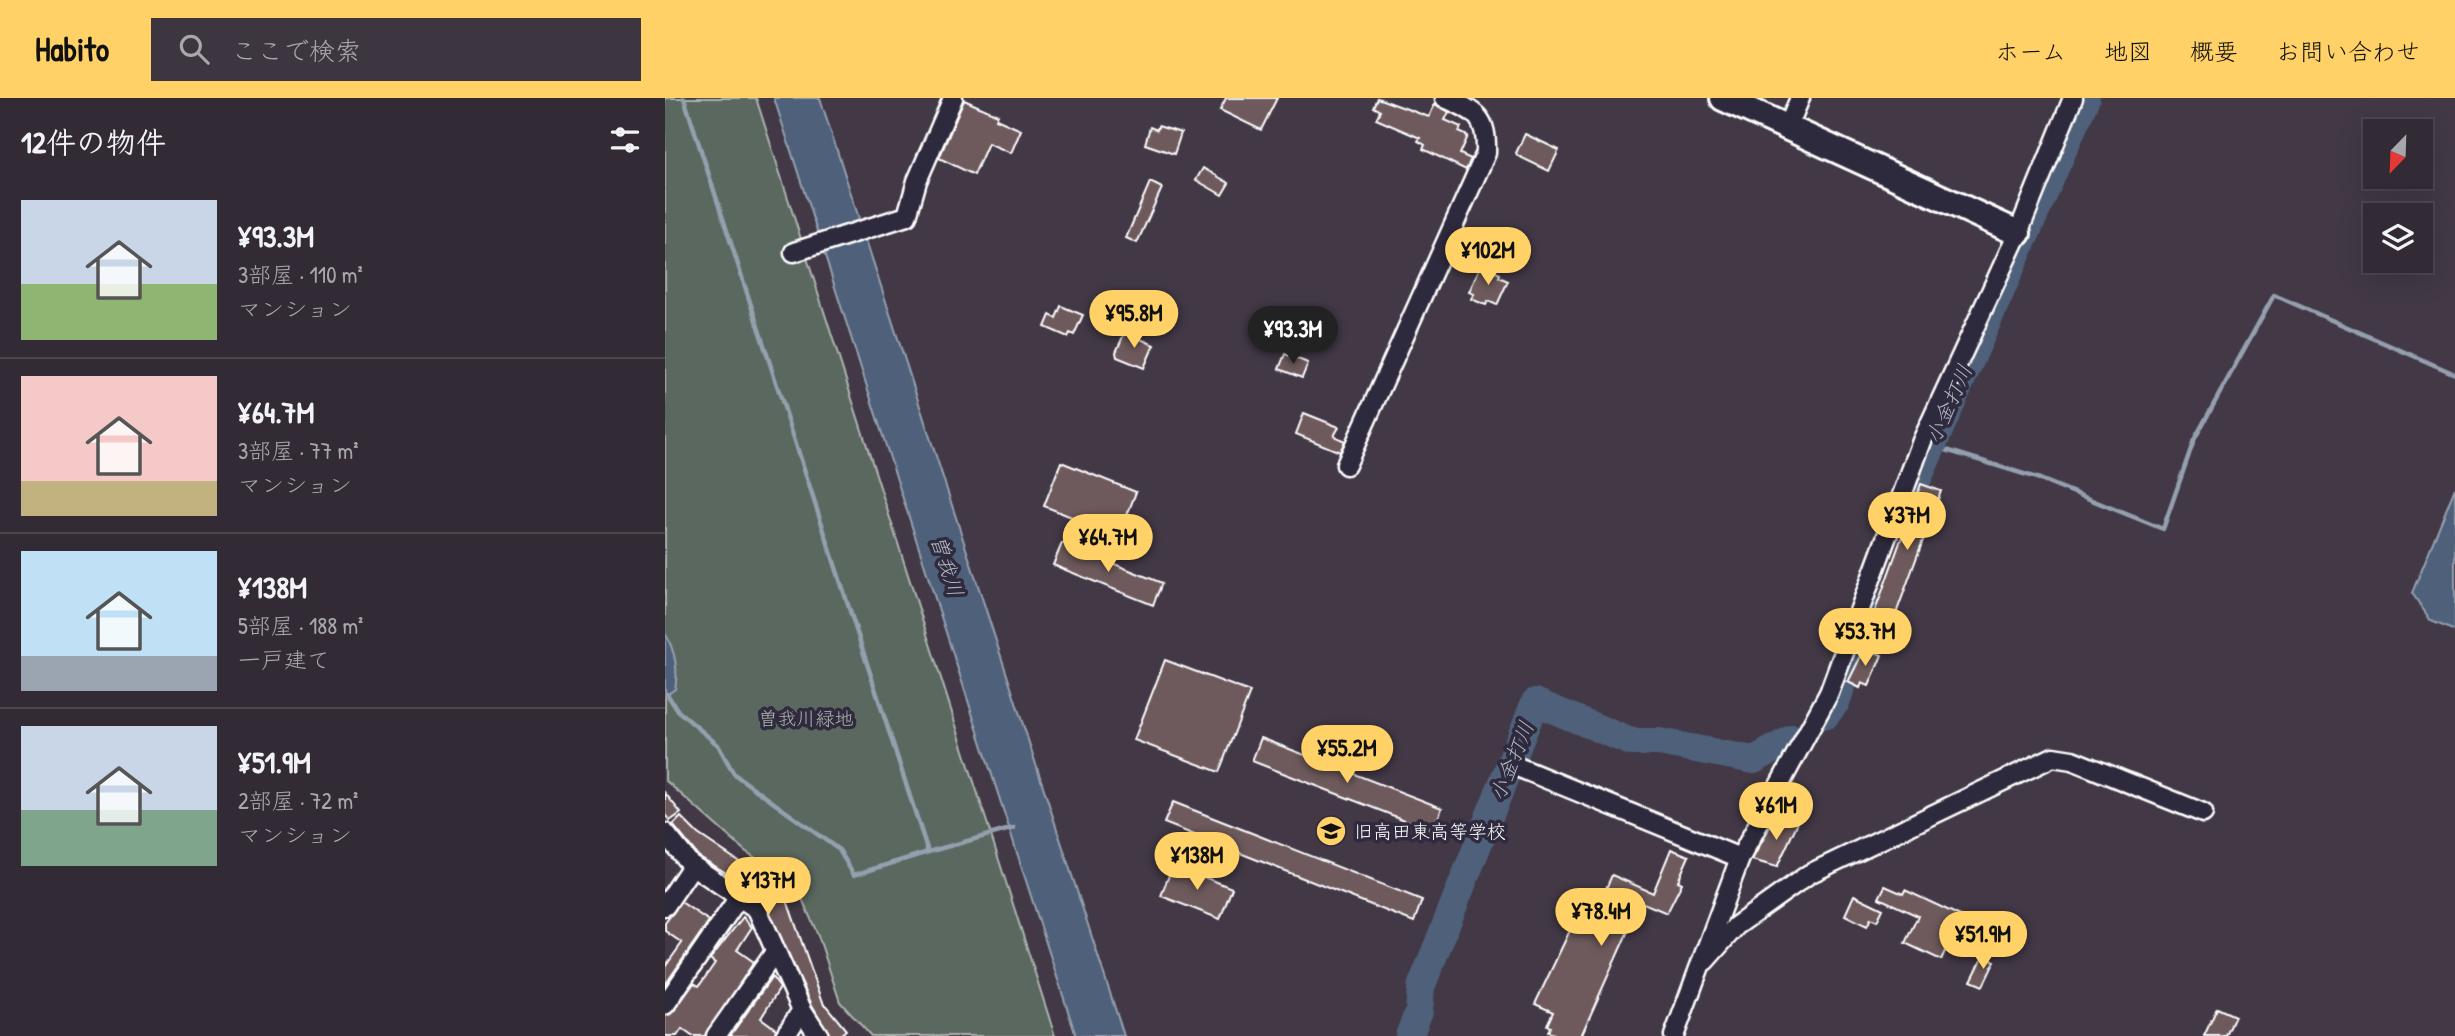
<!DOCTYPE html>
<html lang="ja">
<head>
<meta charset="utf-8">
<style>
	body { margin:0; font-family:"Patrick Hand","Klee One",sans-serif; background:#3d3640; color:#f1f3f6; height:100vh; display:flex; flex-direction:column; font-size:26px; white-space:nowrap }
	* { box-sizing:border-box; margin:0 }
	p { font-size:23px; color:#a8a7ac }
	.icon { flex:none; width:38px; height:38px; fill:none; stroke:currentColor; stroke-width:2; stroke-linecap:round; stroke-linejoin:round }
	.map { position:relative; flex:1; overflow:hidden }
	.side { display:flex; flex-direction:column; background:#322a34; width:665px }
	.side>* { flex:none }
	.needle { width:46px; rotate:203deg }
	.fabs { position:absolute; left:1698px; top:21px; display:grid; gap:14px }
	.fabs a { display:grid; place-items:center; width:70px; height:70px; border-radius:0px; background:#322a34; box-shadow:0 7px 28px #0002,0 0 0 2px #4d464f; font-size:35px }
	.price { position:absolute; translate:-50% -60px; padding:0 16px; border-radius:24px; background:#ffd166; color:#111; font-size:23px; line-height:46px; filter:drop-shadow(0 2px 4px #0008) }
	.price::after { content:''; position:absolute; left:50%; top:42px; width:21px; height:16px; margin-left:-10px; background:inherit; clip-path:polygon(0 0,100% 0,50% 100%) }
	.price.on { background:#222; color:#fff }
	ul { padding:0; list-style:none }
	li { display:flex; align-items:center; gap:21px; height:175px; padding:0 21px }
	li+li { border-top:2px solid #4d464f }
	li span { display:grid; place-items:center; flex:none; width:196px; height:140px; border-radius:0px; color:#555 }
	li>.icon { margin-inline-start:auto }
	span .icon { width:84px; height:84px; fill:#fffc; stroke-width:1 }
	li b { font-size:30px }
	h2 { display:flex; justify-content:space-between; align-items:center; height:84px; padding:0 21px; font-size:30px }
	header { display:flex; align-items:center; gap:42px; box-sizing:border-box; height:98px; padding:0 35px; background:#ffd166; color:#111 }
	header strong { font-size:33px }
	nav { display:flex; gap:38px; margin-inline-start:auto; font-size:24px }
	.search { width:490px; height:63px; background:#3d3640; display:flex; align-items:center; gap:18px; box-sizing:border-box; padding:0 24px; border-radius:0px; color:#a8a7ac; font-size:26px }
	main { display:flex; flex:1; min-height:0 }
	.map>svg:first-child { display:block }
	.green { fill:#5a685f; stroke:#acb4af; stroke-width:2 }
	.water { fill:#4f617a; stroke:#95a0af; stroke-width:2 }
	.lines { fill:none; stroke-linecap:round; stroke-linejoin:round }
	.stream { stroke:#95a0af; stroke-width:4.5 }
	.river { stroke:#4f617a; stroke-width:28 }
	.building { fill:#6e5a5b; stroke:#fff; stroke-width:2 }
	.street-casing { stroke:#fff; stroke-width:23 }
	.secondary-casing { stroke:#fff; stroke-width:30 }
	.street { stroke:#2f2a3d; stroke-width:18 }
	.secondary { stroke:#2f2a3d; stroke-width:24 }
	.labels { text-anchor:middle; stroke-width:7; stroke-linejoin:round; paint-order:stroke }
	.park-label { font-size:19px; fill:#acb4af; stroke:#2f2a3d }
	.poi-label { font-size:19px; fill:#fff; stroke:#2f2a3d; text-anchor:start }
	.water-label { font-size:21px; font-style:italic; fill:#b0b8c3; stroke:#2f2a3d }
</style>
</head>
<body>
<header>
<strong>Habito</strong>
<div class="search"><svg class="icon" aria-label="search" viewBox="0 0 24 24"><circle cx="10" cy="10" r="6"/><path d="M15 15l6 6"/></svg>ここで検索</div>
<nav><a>ホーム</a><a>地図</a><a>概要</a><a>お問い合わせ</a></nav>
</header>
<main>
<section class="side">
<h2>12件の物件<svg class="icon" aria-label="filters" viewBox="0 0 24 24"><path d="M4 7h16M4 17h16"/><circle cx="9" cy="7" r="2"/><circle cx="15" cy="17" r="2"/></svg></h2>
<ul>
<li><span style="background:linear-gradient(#c9d6e8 60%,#8fb573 0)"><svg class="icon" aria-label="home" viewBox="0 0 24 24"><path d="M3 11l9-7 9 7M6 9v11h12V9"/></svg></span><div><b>¥93.3M</b><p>3部屋 · 110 m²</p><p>マンション</p></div></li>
<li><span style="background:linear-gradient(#f6c9c9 75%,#c2b280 0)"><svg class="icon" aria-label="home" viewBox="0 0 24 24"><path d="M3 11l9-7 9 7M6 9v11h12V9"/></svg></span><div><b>¥64.7M</b><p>3部屋 · 77 m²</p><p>マンション</p></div></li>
<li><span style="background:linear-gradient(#bfe0f5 75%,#9aa5b1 0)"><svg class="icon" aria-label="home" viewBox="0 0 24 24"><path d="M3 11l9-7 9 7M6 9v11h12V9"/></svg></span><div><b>¥138M</b><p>5部屋 · 188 m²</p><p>一戸建て</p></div></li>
<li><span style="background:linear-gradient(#c9d6e8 60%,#7fa58c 0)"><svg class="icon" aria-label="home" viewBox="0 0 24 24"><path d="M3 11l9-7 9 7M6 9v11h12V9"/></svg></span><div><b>¥51.9M</b><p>2部屋 · 72 m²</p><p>マンション</p></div></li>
</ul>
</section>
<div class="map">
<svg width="1790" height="938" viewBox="0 0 1790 938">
	<rect width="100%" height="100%" fill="#423846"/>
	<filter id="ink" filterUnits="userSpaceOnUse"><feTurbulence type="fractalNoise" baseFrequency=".0143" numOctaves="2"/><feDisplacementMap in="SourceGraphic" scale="14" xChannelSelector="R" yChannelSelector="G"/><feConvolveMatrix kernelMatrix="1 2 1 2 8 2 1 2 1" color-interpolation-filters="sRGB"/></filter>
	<g filter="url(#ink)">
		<path class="green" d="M0,0h91l299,938h-184l-31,-34 -22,-67 -23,-52 -50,-32 -80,-71z"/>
		<g class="water">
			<path d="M109,0h46l304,938h-48z"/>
			<path d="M1790,390v143l-24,-10 -19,-28z"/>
			<path d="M0,535c10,18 14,35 10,56l-10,7z"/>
		</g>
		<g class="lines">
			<g class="stream">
				<path d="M1265,347l110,34 123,50 31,-89 80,-145 181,79"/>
				<path d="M2,596l11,17 40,34 16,29 105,76 15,25 74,-23 -244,-754"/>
				<path d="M263,754l86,-24"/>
			</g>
			<g class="river">
				<path d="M1247,394l174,-394"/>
				<path d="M1161,617l10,-13 33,-93"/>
				<path d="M744,938l10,-25 2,-24 114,-285 96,40h28l95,18 39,-22"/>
			</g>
		</g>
		<g class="building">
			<path d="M561,0h51l-16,32 -41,-20z"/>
			<path d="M712,0l52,19 6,-13 14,8 -4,8 16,7 -2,5 9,4 -8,18 11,5 -5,11 -43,-21 2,-4 -7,-4 2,-3 -44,-19 4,-8 -7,-4z"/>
			<path d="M299,2l34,15 -2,4 25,11 -10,23 -23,-10 -14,32 -35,-17z"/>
			<path d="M493,28l23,7 -7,21 -29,-10 5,-17 7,3z"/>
			<path d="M860,36l34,16 -10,21 -31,-15 -2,-3z"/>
			<path d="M538,70l26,15 -7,12 -26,-15z"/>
			<path d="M485,84l12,6 -25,55 -11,-5z"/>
			<path d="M816,167l19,9 -1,3 9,4 -11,24 -9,-4 -2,4 -15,-6 3,-5 -5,-2z"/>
			<path d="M396,208l22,9 -9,20 -4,-2 -2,4 -23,-10 5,-12 6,3z"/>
			<path d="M460,234l29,13 -10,23 -27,-11 -1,-5z"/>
			<path d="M620,256l23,9 -6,15 -23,-9z"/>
			<path d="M639,315l35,14 -5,9 11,5 -5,11 -44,-18z"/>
			<path d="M396,364l75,30 -17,44 -75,-30z"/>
			<path d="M1256,386l20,7 -48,131 -19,-8z"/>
			<path d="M397,445l100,40 -9,22 -100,-40z"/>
			<path d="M1200,550l17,7 -13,31 -7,-3 -2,5 -12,-6z"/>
			<path d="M500,562l85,32 -31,80 -85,-32z"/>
			<path d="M596,640l181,70 -9,23 -181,-70z"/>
			<path d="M0,695l16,20 -11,8 -5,-6z"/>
			<path d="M508,704l249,98 -8,22 -250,-99z"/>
			<path d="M1119,718l14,6 -21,45 -25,-7 23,-43 7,3z"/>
			<path d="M16,719l17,17 86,58 39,110 23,28 -7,6h-9l-18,-31 -51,-111 -63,-38 -25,-31z"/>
			<path d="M1006,751l18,7 -11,25 4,2 -15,30 -26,-11 -60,134h-22l-11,-4 2,-5 -3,-2 6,-13 -18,-8 37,-78 11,5 6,-13 3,2 20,-45 41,18z"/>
			<path d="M508,767l59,23 -12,31 -59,-23z"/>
			<path d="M1220,788l18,8 2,-4 96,45 -6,13 -41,-16 -13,28 -36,-17 13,-27 -39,-18z"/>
			<path d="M1189,797l29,14 -6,12 -6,-3 -4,8 -22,-11z"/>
			<path d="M16,804l28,19 -44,64v-18l17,-24 -17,-12v-8z"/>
			<path d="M78,819l9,10 -15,23 17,12 -49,74h-13l-10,-7 -5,7h-12v-20l9,-5 20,-28 5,3 16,-23 -5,-4z"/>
			<path d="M1319,857l11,6 -12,25 -12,-5z"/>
			<path d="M107,879l8,11 -19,30 15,11 -2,7h-44z"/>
			<path d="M1552,910l18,8 -9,20h-22z"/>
		</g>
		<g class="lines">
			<g class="street-casing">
				<g id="street">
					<path d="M1122,31l13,-31"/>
					<path d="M129,154l113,-36 10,-35 36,-83"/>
					<path d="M681,367l140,-312c1,-36 -9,-41 -41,-55"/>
					<path d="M850,668l225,92"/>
					<path d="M0,735l25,31 67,45 45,101 17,26"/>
					<path d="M0,808l27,-40"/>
					<path d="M1040,863l31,-35 73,-52 244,-117 19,3 131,53"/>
					<path d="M0,907l74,-108"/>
					<path d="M51,938l59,-84"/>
					<path d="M120,938l17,-26"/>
					<path d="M1009,938l66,-178 89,-165 93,-252 96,-208 55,-135"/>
				</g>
			</g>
			<g class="secondary-casing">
				<path id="secondary" d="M1058,0l295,135"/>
			</g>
			<use href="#street" class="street"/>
			<use href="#secondary" class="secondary"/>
		</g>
	</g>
	<defs>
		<g id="school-disc" transform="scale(1.575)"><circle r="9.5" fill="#ffd166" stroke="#2f2a3d"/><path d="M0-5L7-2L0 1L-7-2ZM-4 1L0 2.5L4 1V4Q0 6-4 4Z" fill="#111"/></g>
	</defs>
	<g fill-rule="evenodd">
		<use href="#school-disc" x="666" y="733"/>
	</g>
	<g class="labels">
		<g class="park-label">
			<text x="141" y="627">曽我川緑地</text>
		</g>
		<g class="poi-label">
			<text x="689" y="740">旧高田東高等学校</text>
		</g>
		<g class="water-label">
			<text transform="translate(1284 306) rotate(-66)" y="7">小金打川</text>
			<text transform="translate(282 468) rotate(73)" y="7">曽我川</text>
			<text transform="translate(847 663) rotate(-68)" y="7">小金打川</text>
		</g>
	</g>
</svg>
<div class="fabs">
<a><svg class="needle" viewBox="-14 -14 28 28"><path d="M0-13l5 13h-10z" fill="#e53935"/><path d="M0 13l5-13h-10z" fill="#a8a7ac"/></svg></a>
<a><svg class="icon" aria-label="layers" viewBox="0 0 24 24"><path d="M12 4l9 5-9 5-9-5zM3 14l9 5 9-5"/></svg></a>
</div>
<b class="price" style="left:823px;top:189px">¥102M</b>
<b class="price" style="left:469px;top:252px">¥95.8M</b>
<b class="price on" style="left:628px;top:268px">¥93.3M</b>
<b class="price" style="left:1242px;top:454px">¥37M</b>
<b class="price" style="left:443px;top:476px">¥64.7M</b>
<b class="price" style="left:1200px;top:570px">¥53.7M</b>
<b class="price" style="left:682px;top:687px">¥55.2M</b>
<b class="price" style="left:1111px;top:744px">¥61M</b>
<b class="price" style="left:532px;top:794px">¥138M</b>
<b class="price" style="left:103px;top:819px">¥137M</b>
<b class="price" style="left:936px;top:850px">¥78.4M</b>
<b class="price" style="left:1318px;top:873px">¥51.9M</b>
</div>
</main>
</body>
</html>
